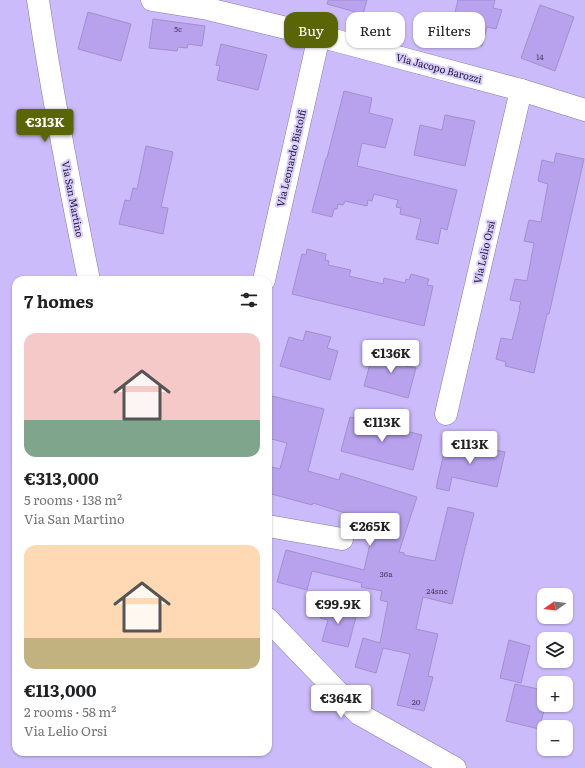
<!DOCTYPE html>
<html lang="en">
<head>
<meta charset="utf-8">
<style>
	body { margin:0; font-family:Literata,serif; background:#f6f6f6; color:#202124; height:100vh; display:flex; flex-direction:column; font-size:15px; white-space:nowrap }
	* { box-sizing:border-box; margin:0 }
	p { font-size:13px; color:#757577 }
	.icon { flex:none; width:22px; height:22px; fill:none; stroke:currentColor; stroke-width:2; stroke-linecap:round; stroke-linejoin:round }
	.map { position:relative; flex:1; overflow:hidden }
	.side { position:absolute; left:12px; top:276px; width:260px; height:480px; display:flex; flex-direction:column; background:#fff; border-radius:12px; box-shadow:0 1px 3px #0004 }
	.side>* { flex:none }
	.banner { position:absolute; left:284px; top:12px; width:241px; height:36px; display:flex; gap:8px }
	.needle { width:26px; rotate:256deg }
	.fabs { position:absolute; left:537px; top:588px; display:grid; gap:8px }
	.fabs a { display:grid; place-items:center; width:36px; height:36px; border-radius:8px; background:#fff; box-shadow:0 1px 3px #0004; font-size:20px }
	.price { position:absolute; translate:-50% -34px; padding:0 9px; border-radius:4px; background:#fff; color:#222; font-size:13px; line-height:26px; filter:drop-shadow(0 1px 2px #0008) }
	.price::after { content:''; position:absolute; left:50%; top:24px; width:12px; height:9px; margin-left:-6px; background:inherit; clip-path:polygon(0 0,100% 0,50% 100%) }
	.price.current { background:#5a6506; color:#fff }
	ul { padding:0; list-style:none }
	li { display:grid; align-content:center; gap:8px; height:212px; padding:0 12px }
	li span { display:grid; place-items:center; height:124px; border-radius:12px; color:#555 }
	li>.icon { margin-inline-start:auto }
	span .icon { width:72px; height:72px; fill:#fffc; stroke-width:1 }
	li b { font-size:17px }
	h2 { display:flex; justify-content:space-between; align-items:center; height:48px; padding:0 12px; font-size:17px }
	.tag { padding:0 14px; border-radius:12px; background:#fff; box-shadow:0 1px 3px #0004; font-size:14px; line-height:36px }
	.tag.current { background:#5a6506; color:#fff }
	.map>svg:first-child { display:block }
	.building { fill:#b8a2ee; stroke:#a090cc }
	.lines { fill:none; stroke-linecap:round; stroke-linejoin:round }
	.minor-casing { stroke:#8675b0; stroke-width:23 }
	.minor { stroke:#fff; stroke-width:22 }
	.labels { text-anchor:middle; stroke-width:4; stroke-linejoin:round; paint-order:stroke }
	.number-label { font-size:8px; fill:#463b60 }
	.street-label { font-size:10px; fill:#201931; stroke:#d8cbfe }
</style>
</head>
<body>
<div class="map">
<svg width="585" height="768" viewBox="0 0 585 768">
	<rect width="100%" height="100%" fill="#ccbbfa"/>
	<g class="building">
		<path d="M328,0h39l-4,14 -36,-10z"/>
		<path d="M458,0h37l-2,8 9,2 -6,19 -9,-2 -5,19 -33,-9z"/>
		<path d="M540,5l34,12 -19,54 -34,-13z"/>
		<path d="M88,12l43,12 -10,37 -43,-12z"/>
		<path d="M153,19l52,7 -3,20 -14,-2 -1,4 -9,-1 -1,4 -28,-3z"/>
		<path d="M221,44l46,11 -9,35 -41,-10 3,-14 -4,-1z"/>
		<path d="M344,91l28,7 -3,15 24,6 -8,29 -23,-5 -5,23 100,24 -10,40 -6,-2 -3,16 -22,-5 5,-20 -21,-5 1,-6 -5,-1 2,-7 -24,-6 -2,7 -4,-1 -1,6 -22,-5 -2,4 -5,-1 -1,5h-3l-2,8 -20,-5 14,-54h1z"/>
		<path d="M445,115l30,6 -10,45 -51,-11 6,-30 22,5z"/>
		<path d="M146,146l27,6 -12,55 7,1 -5,26 -44,-10 6,-24 5,1 3,-13 4,1z"/>
		<path d="M556,153l28,6 -35,155h-2l-13,59 -29,-7 1,-4 -10,-3 5,-21 11,2 8,-32h-1l2,-6 -11,-2 5,-21 12,2 7,-38 -10,-2 5,-21 12,2 6,-33 1,-5 -10,-3 4,-21 12,3z"/>
		<path d="M307,249l19,5 -1,6 4,1 -1,4 23,5 -2,6 34,8 1,-6 21,5 1,-4 3,1 2,-6 18,5 -2,6 6,1 -9,40 -132,-32 10,-40 4,1z"/>
		<path d="M306,331l25,6 -4,11 11,3 -8,29 -50,-14 9,-29 14,4z"/>
		<path d="M384,349l24,6 -3,11 11,2 -8,30 -44,-12 8,-29 9,2z"/>
		<path d="M268,395l56,14 -16,62 31,9 2,-7 76,24 -18,55 5,1v2l31,6 13,-54 26,6 -8,32v-1l-14,60 -29,-7 -7,32 22,5 -10,42 5,1 -9,34 -27,-6 13,-51 -27,-6 -7,25 -21,-6 8,-29 17,5 8,-41 -8,-2 2,-9 -21,-4 1,-4 -50,-12 -5,19 -30,-8 9,-32 78,20 11,-48 -62,-19 -1,2 -44,-12v-27l12,3 7,-26 -19,-5z"/>
		<path d="M350,417l72,18 -9,35 -72,-19z"/>
		<path d="M447,439l58,13 -8,35 -45,-10 -3,14 -13,-3z"/>
		<path d="M324,605l33,8 -9,34 -26,-6 6,-21 -8,-2z"/>
		<path d="M509,640l21,6 -9,37 -21,-5z"/>
		<path d="M515,684l28,6 -4,19 5,2 -5,18 -33,-8z"/>
	</g>
	<g class="lines">
		<g class="minor-casing">
			<g id="minor">
				<path d="M38,0c14,94 32,187 51,280"/>
				<path d="M152,0l56,9 111,27 202,54 64,20"/>
				<path d="M264,280l55,-244"/>
				<path d="M446,414l75,-324"/>
				<path d="M268,526l74,13"/>
				<path d="M268,619l9,10 82,85 96,54"/>
			</g>
		</g>
		<use href="#minor" class="minor"/>
	</g>
	<g class="labels">
		<g class="number-label">
			<text x="178" y="32">5c</text>
			<text x="540" y="60">14</text>
			<text x="386" y="577">36a</text>
			<text x="437" y="594">24snc</text>
			<text x="416" y="705">20</text>
		</g>
		<g class="street-label">
			<text transform="translate(439 68) rotate(15)" y="4">Via Jacopo Barozzi</text>
			<text transform="translate(291 158) rotate(-77)" y="4">Via Leonardo Bistolfi</text>
			<text transform="translate(73 199) rotate(79)" y="4">Via San Martino</text>
			<text transform="translate(484 252) rotate(-77)" y="4">Via Lelio Orsi</text>
		</g>
	</g>
</svg>
<div class="fabs">
<a><svg class="needle" viewBox="-14 -14 28 28"><path d="M0-13l5 13h-10z" fill="#e53935"/><path d="M0 13l5-13h-10z" fill="#757577"/></svg></a>
<a><svg class="icon" aria-label="layers" viewBox="0 0 24 24"><path d="M12 4l9 5-9 5-9-5zM3 14l9 5 9-5"/></svg></a>
<a>+</a>
<a>−</a>
</div>
<b class="price current" style="left:45px;top:143px">€313K</b>
<b class="price" style="left:391px;top:374px">€136K</b>
<b class="price" style="left:382px;top:443px">€113K</b>
<b class="price" style="left:470px;top:465px">€113K</b>
<b class="price" style="left:370px;top:547px">€265K</b>
<b class="price" style="left:338px;top:625px">€99.9K</b>
<b class="price" style="left:341px;top:719px">€364K</b>
<div class="banner">
<a class="tag current">Buy</a>
<a class="tag">Rent</a>
<a class="tag">Filters</a>
</div>
<section class="side">
<h2>7 homes<svg class="icon" aria-label="filters" viewBox="0 0 24 24"><path d="M4 7h16M4 17h16"/><circle cx="9" cy="7" r="2"/><circle cx="15" cy="17" r="2"/></svg></h2>
<ul>
<li><span style="background:linear-gradient(#f6c9c9 70%,#7fa58c 0)"><svg class="icon" aria-label="home" viewBox="0 0 24 24"><path d="M3 11l9-7 9 7M6 9v11h12V9"/></svg></span><div><b>€313,000</b><p>5 rooms · 138 m²</p><p>Via San Martino</p></div></li>
<li><span style="background:linear-gradient(#ffd9b3 75%,#c2b280 0)"><svg class="icon" aria-label="home" viewBox="0 0 24 24"><path d="M3 11l9-7 9 7M6 9v11h12V9"/></svg></span><div><b>€113,000</b><p>2 rooms · 58 m²</p><p>Via Lelio Orsi</p></div></li>
</ul>
</section>
</div>
</body>
</html>
